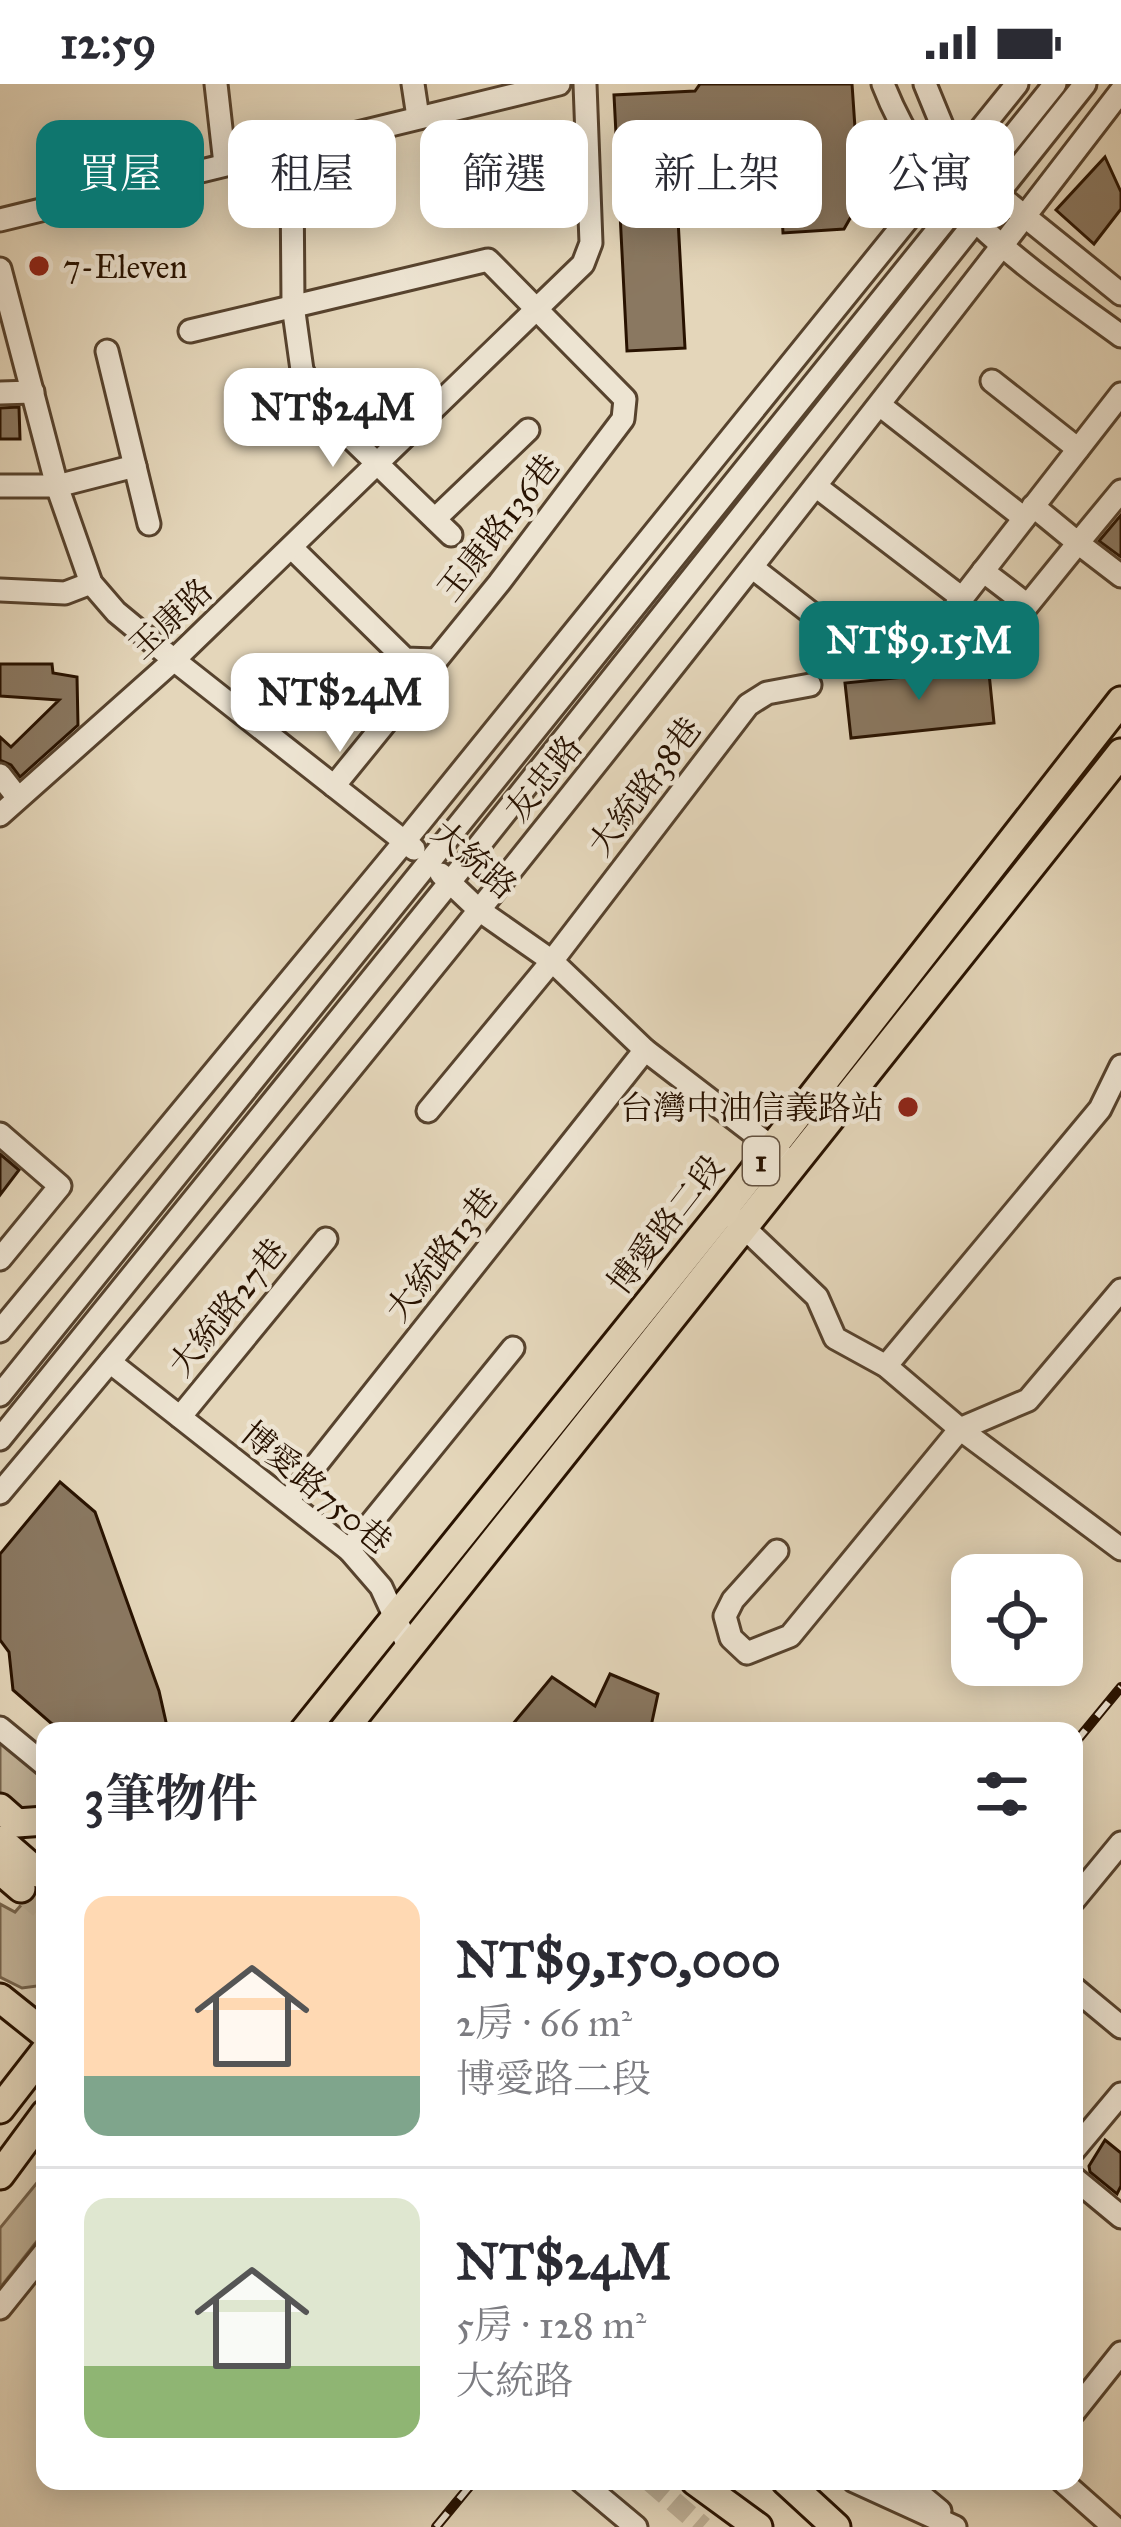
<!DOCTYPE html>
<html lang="zh-TW">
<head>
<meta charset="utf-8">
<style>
	body { margin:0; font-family:"IM FELL Great Primer","Noto Serif TC",serif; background:#f2f2f3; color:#2b2b33; height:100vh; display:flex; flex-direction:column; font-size:45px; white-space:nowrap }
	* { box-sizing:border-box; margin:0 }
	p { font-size:39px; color:#7c7c81 }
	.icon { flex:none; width:66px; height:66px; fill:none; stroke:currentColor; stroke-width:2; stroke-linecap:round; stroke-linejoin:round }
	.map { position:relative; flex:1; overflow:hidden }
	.panel { position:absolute; left:36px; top:1638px; width:1047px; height:768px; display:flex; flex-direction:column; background:#fff; border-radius:24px; box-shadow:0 6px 30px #0003 }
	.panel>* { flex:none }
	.top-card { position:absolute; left:36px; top:36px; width:1050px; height:108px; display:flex; gap:24px }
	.buttons { position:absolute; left:951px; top:1470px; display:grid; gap:24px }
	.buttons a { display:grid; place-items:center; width:132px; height:132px; border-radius:24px; background:#fff; box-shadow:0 6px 30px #0003; font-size:60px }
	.price { position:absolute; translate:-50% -102px; padding:0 27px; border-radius:24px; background:#fff; color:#222; font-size:39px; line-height:78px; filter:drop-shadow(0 3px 6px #0008) }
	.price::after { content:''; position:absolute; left:50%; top:72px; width:36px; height:27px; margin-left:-18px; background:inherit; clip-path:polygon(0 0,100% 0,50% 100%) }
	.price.current { background:#0f766e; color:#fff }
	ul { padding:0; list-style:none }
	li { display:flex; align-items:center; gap:36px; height:300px; padding:0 48px }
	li+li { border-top:3px solid #e1e1e2 }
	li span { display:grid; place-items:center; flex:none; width:336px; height:240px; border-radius:24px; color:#555 }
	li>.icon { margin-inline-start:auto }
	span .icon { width:144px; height:144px; fill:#fffc; stroke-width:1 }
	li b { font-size:51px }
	h2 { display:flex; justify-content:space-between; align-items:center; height:144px; padding:0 48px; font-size:51px }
	.chip { padding:0 42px; border-radius:24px; background:#fff; box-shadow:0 6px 30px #0003; font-size:42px; line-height:108px }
	.chip.current { background:#0f766e; color:#fff }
	.status { display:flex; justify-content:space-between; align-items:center; height:84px; padding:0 60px; background:#fff; direction:ltr }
	.status svg { height:33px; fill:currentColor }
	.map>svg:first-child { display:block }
	.green { fill:#c4b59a; stroke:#76644d; stroke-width:3 }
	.building { fill:#8a7861; stroke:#281200; stroke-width:3 }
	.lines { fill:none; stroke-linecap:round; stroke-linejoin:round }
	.minor-tunnel { stroke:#beaf95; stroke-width:21; stroke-dasharray:21 10; stroke-linecap:butt }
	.major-tunnel { stroke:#beaf95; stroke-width:27; stroke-dasharray:27 14; stroke-linecap:butt }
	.minor-casing { stroke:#57432e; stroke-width:27 }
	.major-casing { stroke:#281200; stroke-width:33 }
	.minor { stroke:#ede4d2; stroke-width:21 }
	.major { stroke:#e4d6ba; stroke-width:27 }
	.rail-casing { stroke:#281200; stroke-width:10 }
	.rail { stroke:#ede4d2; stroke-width:6; stroke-dasharray:18; stroke-linecap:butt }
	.poi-dot { fill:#8f2418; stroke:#ede4d2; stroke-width:4.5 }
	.labels { text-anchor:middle; stroke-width:9; stroke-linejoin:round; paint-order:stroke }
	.shield { fill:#ede4d2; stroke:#63513f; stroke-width:3 }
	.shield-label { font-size:30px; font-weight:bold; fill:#281200 }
	.poi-label { font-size:33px; fill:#281200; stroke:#ede4d2; text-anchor:start }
	.street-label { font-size:33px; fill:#281200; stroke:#ede4d2 }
</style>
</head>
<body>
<div class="status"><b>12:59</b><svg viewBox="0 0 49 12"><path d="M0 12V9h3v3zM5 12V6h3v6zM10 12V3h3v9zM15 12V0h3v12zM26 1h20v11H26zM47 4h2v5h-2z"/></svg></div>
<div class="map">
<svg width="1121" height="2443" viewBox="0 0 1121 2443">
	<rect width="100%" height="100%" fill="#e4d6ba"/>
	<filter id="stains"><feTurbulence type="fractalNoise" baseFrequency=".00167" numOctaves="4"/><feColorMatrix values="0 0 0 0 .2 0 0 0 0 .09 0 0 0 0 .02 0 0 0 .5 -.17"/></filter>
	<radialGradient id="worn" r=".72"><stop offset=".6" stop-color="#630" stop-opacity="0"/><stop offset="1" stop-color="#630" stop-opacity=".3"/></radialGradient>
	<g class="green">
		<path d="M0,1655l45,38v40l-24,-1 -21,-18z"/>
		<path d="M45,1794v107l-23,3 -22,-11v-73l15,8z"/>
		<path d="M45,2089v58l-45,57v-60z"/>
	</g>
	<g class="building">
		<path d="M700,0h152l8,117 -16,28 -61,4 -4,-74 -104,5 10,184 -58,3 -13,-256 81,-4z"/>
		<path d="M1105,73l16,35v17l-27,35 -38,-34z"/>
		<path d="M19,323l1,32h-20v-31z"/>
		<path d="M1121,431v42l-22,-16z"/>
		<path d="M0,580h52l1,9 24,4 1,48 -58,52 -9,-12 -11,-5v-23l11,10 48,-47 -59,-4z"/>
		<path d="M974,586l15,3 5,50 -143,15 -6,-55z"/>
		<path d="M0,1070l19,16 -19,25z"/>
		<path d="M60,1398l35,30 64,179 9,40h-108l-47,-41 -4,-38 -9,-12v-86z"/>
		<path d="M610,1590l48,20 -8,37h-143l45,-54 43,29z"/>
		<path d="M1105,2056l16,13v33l-4,8 -27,-22 -1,-6z"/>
	</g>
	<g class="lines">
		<path class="minor-tunnel" d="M650,2397l53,46"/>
		<path class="major-tunnel" d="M21,1804l24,20"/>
		<g class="minor-casing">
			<g id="minor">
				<path d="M216,0l9,80"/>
				<path d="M413,0l5,33"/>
				<path d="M883,0c46,119 139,180 238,252"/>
				<path d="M925,0l30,73 8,7"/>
				<path d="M285,65l7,26 1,130 9,65 23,43 126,122"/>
				<path d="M991,105l130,105"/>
				<path d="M0,136l559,-136"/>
				<path d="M0,185l57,217 34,97 25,29 58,48 240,189"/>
				<path d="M190,247l298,-71 137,139 -2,20 -124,164 -165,203"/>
				<path d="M107,267l42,173"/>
				<path d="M992,297l86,68"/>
				<path d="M0,309l33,-1"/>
				<path d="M881,322l143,112"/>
				<path d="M0,402h57l78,-20"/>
				<path d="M817,403l145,111"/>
				<path d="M1033,422l45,37 43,-52"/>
				<path d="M435,435l93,-89"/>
				<path d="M292,464l113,111 30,1"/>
				<path d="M753,484l125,97 39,-9 204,-262"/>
				<path d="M983,487l43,33"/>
				<path d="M0,506l65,3 26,-10"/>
				<path d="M984,575l94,-116 43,33"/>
				<path d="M0,691l18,23"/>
				<path d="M0,731l174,-155 409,-396 8,-21 -6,-159"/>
				<path d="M441,790l38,36 73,51 93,89 137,105"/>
				<path d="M428,1027l124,-150 196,-256 19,-12 43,-8"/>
				<path d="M0,1050l60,52 -60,73"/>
				<path d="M734,1134l83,79 18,41 51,28 74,63 161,120"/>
				<path d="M0,1247l405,-490 612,-757"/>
				<path d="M110,1278l239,188 32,37 29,63"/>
				<path d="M886,1282l214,-257 21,-43"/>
				<path d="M0,1311l1055,-1311"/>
				<path d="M180,1333l146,-178"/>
				<path d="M0,1355l450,-557 635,-798"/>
				<path d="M0,1409c386,-458 757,-927 1121,-1402"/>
				<path d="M289,1415l356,-449"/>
				<path d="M349,1466l164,-202"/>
				<path d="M777,1467l-44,49 -8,16 6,22 16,15 43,-17 170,-207 68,-29 93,-110"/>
				<path d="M0,1644l45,37"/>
				<path d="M1074,1816l47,-57"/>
				<path d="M1074,1904l47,39"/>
				<path d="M1074,2066l47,-56"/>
				<path d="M1074,2094l47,39"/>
				<path d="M0,2224l45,-56"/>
				<path d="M1074,2328l47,-59"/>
				<path d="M581,2397l55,46"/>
				<path d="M854,2397l101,46"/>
				<path d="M904,2397l36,30"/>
				<path d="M1062,2397l52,46"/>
			</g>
		</g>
		<g class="major-casing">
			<g id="major">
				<path d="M304,1647l421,-523 396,-507"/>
				<path d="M343,1647l778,-978"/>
				<path d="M0,1724l17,15 28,-2"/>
				<path d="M0,1756l38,33"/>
				<path d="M0,1786l21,18"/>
				<path d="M0,1914l45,36"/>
				<path d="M0,2025l45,-58"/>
				<path d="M0,2091l45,-61"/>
				<path d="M695,2397l63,46"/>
				<path d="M786,2397l50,46"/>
			</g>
		</g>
		<use href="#minor" class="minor"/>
		<use href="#major" class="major"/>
		<g class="rail-casing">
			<g id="rail">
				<path d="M1074,1660l47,-57"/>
				<path d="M436,2443l38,-46"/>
			</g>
		</g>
		<use href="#rail" class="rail"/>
	</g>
	<g class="poi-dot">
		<circle cx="39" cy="182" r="12"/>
		<circle cx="908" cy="1023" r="12"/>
	</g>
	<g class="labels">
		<rect class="shield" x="743" y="1053" width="36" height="48" rx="9"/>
		<g class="shield-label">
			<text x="761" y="1087">1</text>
		</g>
		<g class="poi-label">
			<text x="63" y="194">7-Eleven</text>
			<text x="884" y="1035" text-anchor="end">台灣中油信義路站</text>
		</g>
		<g class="street-label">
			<text transform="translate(498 443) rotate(-52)" y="12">玉康路136巷</text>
			<text transform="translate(170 534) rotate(-43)" y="12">玉康路</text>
			<text transform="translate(543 694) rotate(-51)" y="12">友忠路</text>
			<text transform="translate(644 702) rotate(-53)" y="12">大統路38巷</text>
			<text transform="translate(475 775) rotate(41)" y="12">大統路</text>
			<text transform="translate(665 1140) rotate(-52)" y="12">博愛路二段</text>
			<text transform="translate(441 1170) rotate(-52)" y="12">大統路13巷</text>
			<text transform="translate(227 1223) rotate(-51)" y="12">大統路27巷</text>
			<text transform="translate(317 1403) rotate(40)" y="12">博愛路750巷</text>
		</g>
	</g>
	<rect width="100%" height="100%" filter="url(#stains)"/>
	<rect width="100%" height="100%" fill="url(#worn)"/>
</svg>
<div class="buttons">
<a><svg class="icon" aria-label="locate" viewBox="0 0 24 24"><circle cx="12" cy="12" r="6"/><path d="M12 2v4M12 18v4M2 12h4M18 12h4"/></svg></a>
</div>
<b class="price" style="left:333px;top:386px">NT$24M</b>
<b class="price current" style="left:919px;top:619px">NT$9.15M</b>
<b class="price" style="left:340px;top:671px">NT$24M</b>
<div class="top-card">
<a class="chip current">買屋</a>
<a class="chip">租屋</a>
<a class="chip">篩選</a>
<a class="chip">新上架</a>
<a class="chip">公寓</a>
</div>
<section class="panel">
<h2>3筆物件<svg class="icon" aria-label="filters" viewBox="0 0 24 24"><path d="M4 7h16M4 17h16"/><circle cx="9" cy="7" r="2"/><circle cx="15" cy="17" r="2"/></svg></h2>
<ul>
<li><span style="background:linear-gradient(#ffd9b3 75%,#7fa58c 0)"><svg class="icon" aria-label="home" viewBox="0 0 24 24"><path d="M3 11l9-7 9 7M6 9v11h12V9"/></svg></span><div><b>NT$9,150,000</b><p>2房 · 66 m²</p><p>博愛路二段</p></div></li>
<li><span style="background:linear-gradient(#dfe7d0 70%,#8fb573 0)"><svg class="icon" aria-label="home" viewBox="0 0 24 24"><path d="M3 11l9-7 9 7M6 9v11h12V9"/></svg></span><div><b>NT$24M</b><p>5房 · 128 m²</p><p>大統路</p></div></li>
</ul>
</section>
</div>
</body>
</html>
